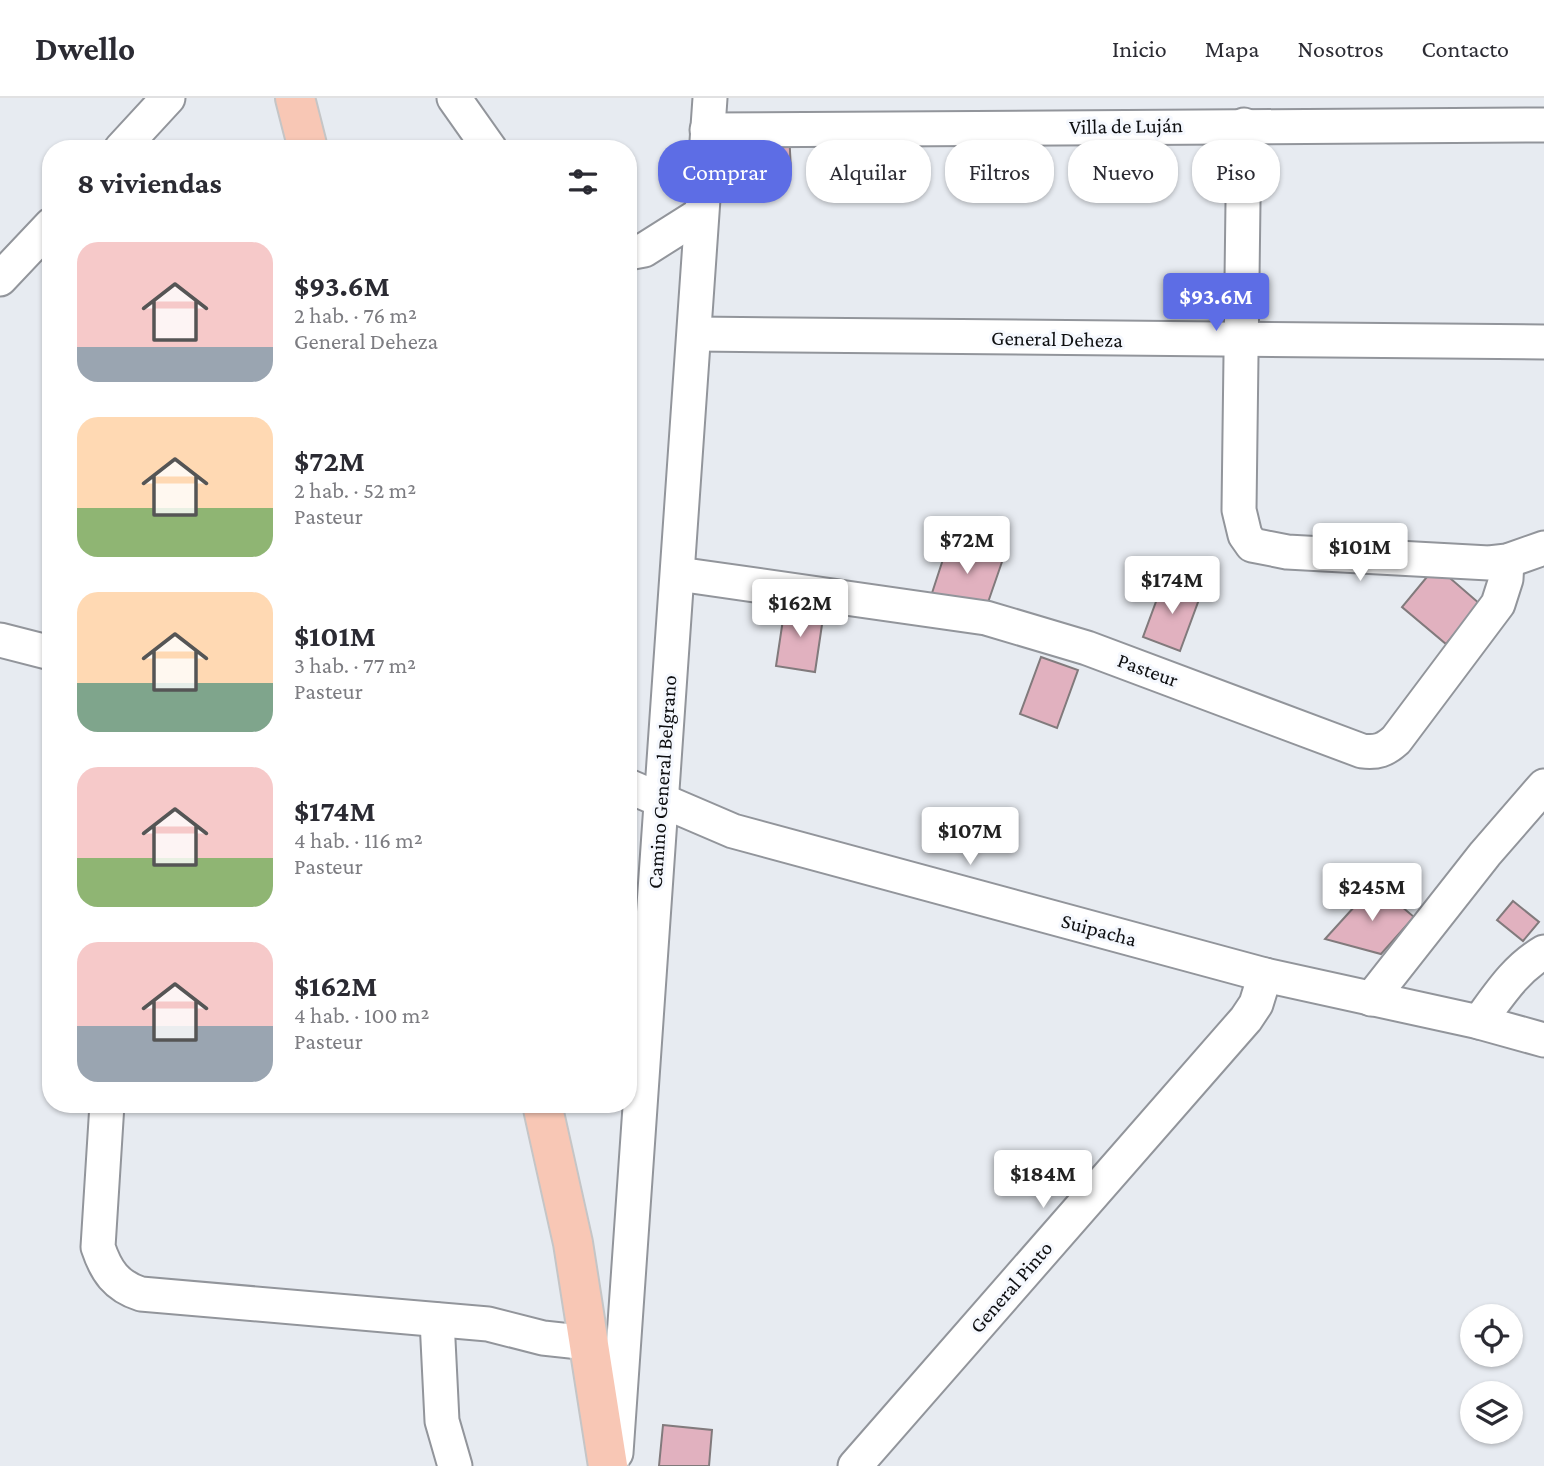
<!DOCTYPE html>
<html lang="es">
<head>
<meta charset="utf-8">
<style>
	body { margin:0; font-family:"Crimson Pro",serif; background:#f7f7f7; color:#2b2b33; height:100vh; display:flex; flex-direction:column; font-size:26px; white-space:nowrap }
	* { box-sizing:border-box; margin:0 }
	p { font-size:23px; color:#7c7c81 }
	.icon { flex:none; width:38px; height:38px; fill:none; stroke:currentColor; stroke-width:2; stroke-linecap:round; stroke-linejoin:round }
	.map { position:relative; flex:1; overflow:hidden }
	.side { position:absolute; left:42px; top:42px; width:595px; height:973px; display:flex; flex-direction:column; background:#fff; border-radius:28px; box-shadow:0 2px 5px #0004 }
	.side>* { flex:none }
	.hud { position:absolute; left:658px; top:42px; width:665px; height:63px; display:flex; gap:14px }
	.buttons { position:absolute; left:1460px; top:1206px; display:grid; gap:14px }
	.buttons a { display:grid; place-items:center; width:63px; height:63px; border-radius:50%; background:#fff; box-shadow:0 2px 5px #0004; font-size:35px }
	.price { position:absolute; translate:-50% -60px; padding:0 16px; border-radius:7px; background:#fff; color:#222; font-size:23px; line-height:46px; filter:drop-shadow(0 2px 4px #0008) }
	.price::after { content:''; position:absolute; left:50%; top:42px; width:21px; height:16px; margin-left:-10px; background:inherit; clip-path:polygon(0 0,100% 0,50% 100%) }
	.price.current { background:#5d6de5; color:#fff }
	ul { padding:0; list-style:none }
	li { display:flex; align-items:center; gap:21px; height:175px; padding:0 35px }
	li span { display:grid; place-items:center; flex:none; width:196px; height:140px; border-radius:21px; color:#555 }
	li>.icon { margin-inline-start:auto }
	span .icon { width:84px; height:84px; fill:#fffc; stroke-width:1 }
	li b { font-size:30px }
	h2 { display:flex; justify-content:space-between; align-items:center; height:84px; padding:0 35px; font-size:30px }
	.tag { padding:0 24px; border-radius:28px; background:#fff; box-shadow:0 2px 5px #0004; font-size:24px; line-height:63px }
	.tag.current { background:#5d6de5; color:#fff }
	header { display:flex; align-items:center; gap:42px; box-sizing:border-box; height:98px; padding:0 35px; background:#fff; border-bottom:2px solid #e1e1e2 }
	header strong { font-size:33px }
	nav { display:flex; gap:38px; margin-inline-start:auto; font-size:24px }
	.map>svg:first-child { display:block }
	.building { fill:#e1b1bf; stroke:#817a7c; stroke-width:2 }
	.lines { fill:none; stroke-linecap:round; stroke-linejoin:round }
	.minor-casing { stroke:#92959b; stroke-width:37 }
	.major-casing { stroke:#c5c5c6; stroke-width:42 }
	.minor { stroke:#fff; stroke-width:33 }
	.major { stroke:#f8c7b5; stroke-width:38 }
	.labels { text-anchor:middle; stroke-width:6; stroke-linejoin:round; paint-order:stroke }
	.street-label { font-size:21px; fill:#0e0f11; stroke:#f5f8fe }
</style>
</head>
<body>
<header>
<strong>Dwello</strong>
<nav><a>Inicio</a><a>Mapa</a><a>Nosotros</a><a>Contacto</a></nav>
</header>
<div class="map">
<svg width="1544" height="1368" viewBox="0 0 1544 1368">
	<rect width="100%" height="100%" fill="#e7ebf1"/>
	<g class="building">
		<path d="M789,33l2,40 -29,1 -2,-40z"/>
		<path d="M949,443l54,18 -18,52 -53,-18z"/>
		<path d="M1436,468l44,38 -34,40 -44,-37z"/>
		<path d="M1164,482l37,14 -21,57 -37,-14z"/>
		<path d="M785,508l39,5 -9,61 -39,-6z"/>
		<path d="M1041,559l37,13 -21,58 -37,-14z"/>
		<path d="M1375,786l39,33 -33,37 -56,-15z"/>
		<path d="M1513,803l26,21 -16,19 -26,-21z"/>
		<path d="M663,1327l49,5 -3,36h-50z"/>
	</g>
	<g class="lines">
		<g class="minor-casing">
			<g id="minor">
				<path d="M454,0l36,51"/>
				<path d="M1244,27l-5,385 6,25 7,10 35,7 202,11 18,-2 37,-13"/>
				<path d="M707,32l837,-5"/>
				<path d="M121,51l47,-51"/>
				<path d="M628,155l16,-3 57,-36"/>
				<path d="M0,181l51,-54"/>
				<path d="M695,236l849,8"/>
				<path d="M678,476l308,44 101,30 275,103c15,2 23,-1 34,-11l102,-136 8,-25 1,-18"/>
				<path d="M0,542l51,13"/>
				<path d="M628,688l105,45 532,144 214,47 65,18"/>
				<path d="M1371,901l114,-145 59,-68"/>
				<path d="M1479,924c20,-27 36,-53 65,-70"/>
				<path d="M107,1006l-9,143c8,24 18,39 43,47l347,30 55,14 46,5"/>
				<path d="M437,1222l5,101 13,45"/>
				<path d="M616,1355l94,-1355"/>
				<path d="M855,1368l391,-447 10,-15 9,-29"/>
			</g>
		</g>
		<g class="major-casing">
			<g id="major">
				<path d="M295,0l13,51"/>
				<path d="M542,1006l31,139 35,223"/>
			</g>
		</g>
		<use href="#minor" class="minor"/>
		<use href="#major" class="major"/>
	</g>
	<g class="labels">
		<g class="street-label">
			<text transform="translate(1126 28) rotate(-1)" y="7">Villa de Luján</text>
			<text transform="translate(1057 241) rotate(1)" y="7">General Deheza</text>
			<text transform="translate(1148 572) rotate(20)" y="7">Pasteur</text>
			<text transform="translate(662 684) rotate(-86)" y="7">Camino General Belgrano</text>
			<text transform="translate(1099 832) rotate(15)" y="7">Suipacha</text>
			<text transform="translate(1011 1189) rotate(-49)" y="7">General Pinto</text>
		</g>
	</g>
</svg>
<div class="buttons">
<a><svg class="icon" aria-label="locate" viewBox="0 0 24 24"><circle cx="12" cy="12" r="6"/><path d="M12 2v4M12 18v4M2 12h4M18 12h4"/></svg></a>
<a><svg class="icon" aria-label="layers" viewBox="0 0 24 24"><path d="M12 4l9 5-9 5-9-5zM3 14l9 5 9-5"/></svg></a>
</div>
<b class="price current" style="left:1216px;top:235px">$93.6M</b>
<b class="price" style="left:967px;top:478px">$72M</b>
<b class="price" style="left:1360px;top:485px">$101M</b>
<b class="price" style="left:1172px;top:518px">$174M</b>
<b class="price" style="left:800px;top:541px">$162M</b>
<b class="price" style="left:970px;top:769px">$107M</b>
<b class="price" style="left:1372px;top:825px">$245M</b>
<b class="price" style="left:1043px;top:1112px">$184M</b>
<div class="hud">
<a class="tag current">Comprar</a>
<a class="tag">Alquilar</a>
<a class="tag">Filtros</a>
<a class="tag">Nuevo</a>
<a class="tag">Piso</a>
</div>
<section class="side">
<h2>8 viviendas<svg class="icon" aria-label="filters" viewBox="0 0 24 24"><path d="M4 7h16M4 17h16"/><circle cx="9" cy="7" r="2"/><circle cx="15" cy="17" r="2"/></svg></h2>
<ul>
<li><span style="background:linear-gradient(#f6c9c9 75%,#9aa5b1 0)"><svg class="icon" aria-label="home" viewBox="0 0 24 24"><path d="M3 11l9-7 9 7M6 9v11h12V9"/></svg></span><div><b>$93.6M</b><p>2 hab. · 76 m²</p><p>General Deheza</p></div></li>
<li><span style="background:linear-gradient(#ffd9b3 65%,#8fb573 0)"><svg class="icon" aria-label="home" viewBox="0 0 24 24"><path d="M3 11l9-7 9 7M6 9v11h12V9"/></svg></span><div><b>$72M</b><p>2 hab. · 52 m²</p><p>Pasteur</p></div></li>
<li><span style="background:linear-gradient(#ffd9b3 65%,#7fa58c 0)"><svg class="icon" aria-label="home" viewBox="0 0 24 24"><path d="M3 11l9-7 9 7M6 9v11h12V9"/></svg></span><div><b>$101M</b><p>3 hab. · 77 m²</p><p>Pasteur</p></div></li>
<li><span style="background:linear-gradient(#f6c9c9 65%,#8fb573 0)"><svg class="icon" aria-label="home" viewBox="0 0 24 24"><path d="M3 11l9-7 9 7M6 9v11h12V9"/></svg></span><div><b>$174M</b><p>4 hab. · 116 m²</p><p>Pasteur</p></div></li>
<li><span style="background:linear-gradient(#f6c9c9 60%,#9aa5b1 0)"><svg class="icon" aria-label="home" viewBox="0 0 24 24"><path d="M3 11l9-7 9 7M6 9v11h12V9"/></svg></span><div><b>$162M</b><p>4 hab. · 100 m²</p><p>Pasteur</p></div></li>
</ul>
</section>
</div>
</body>
</html>
